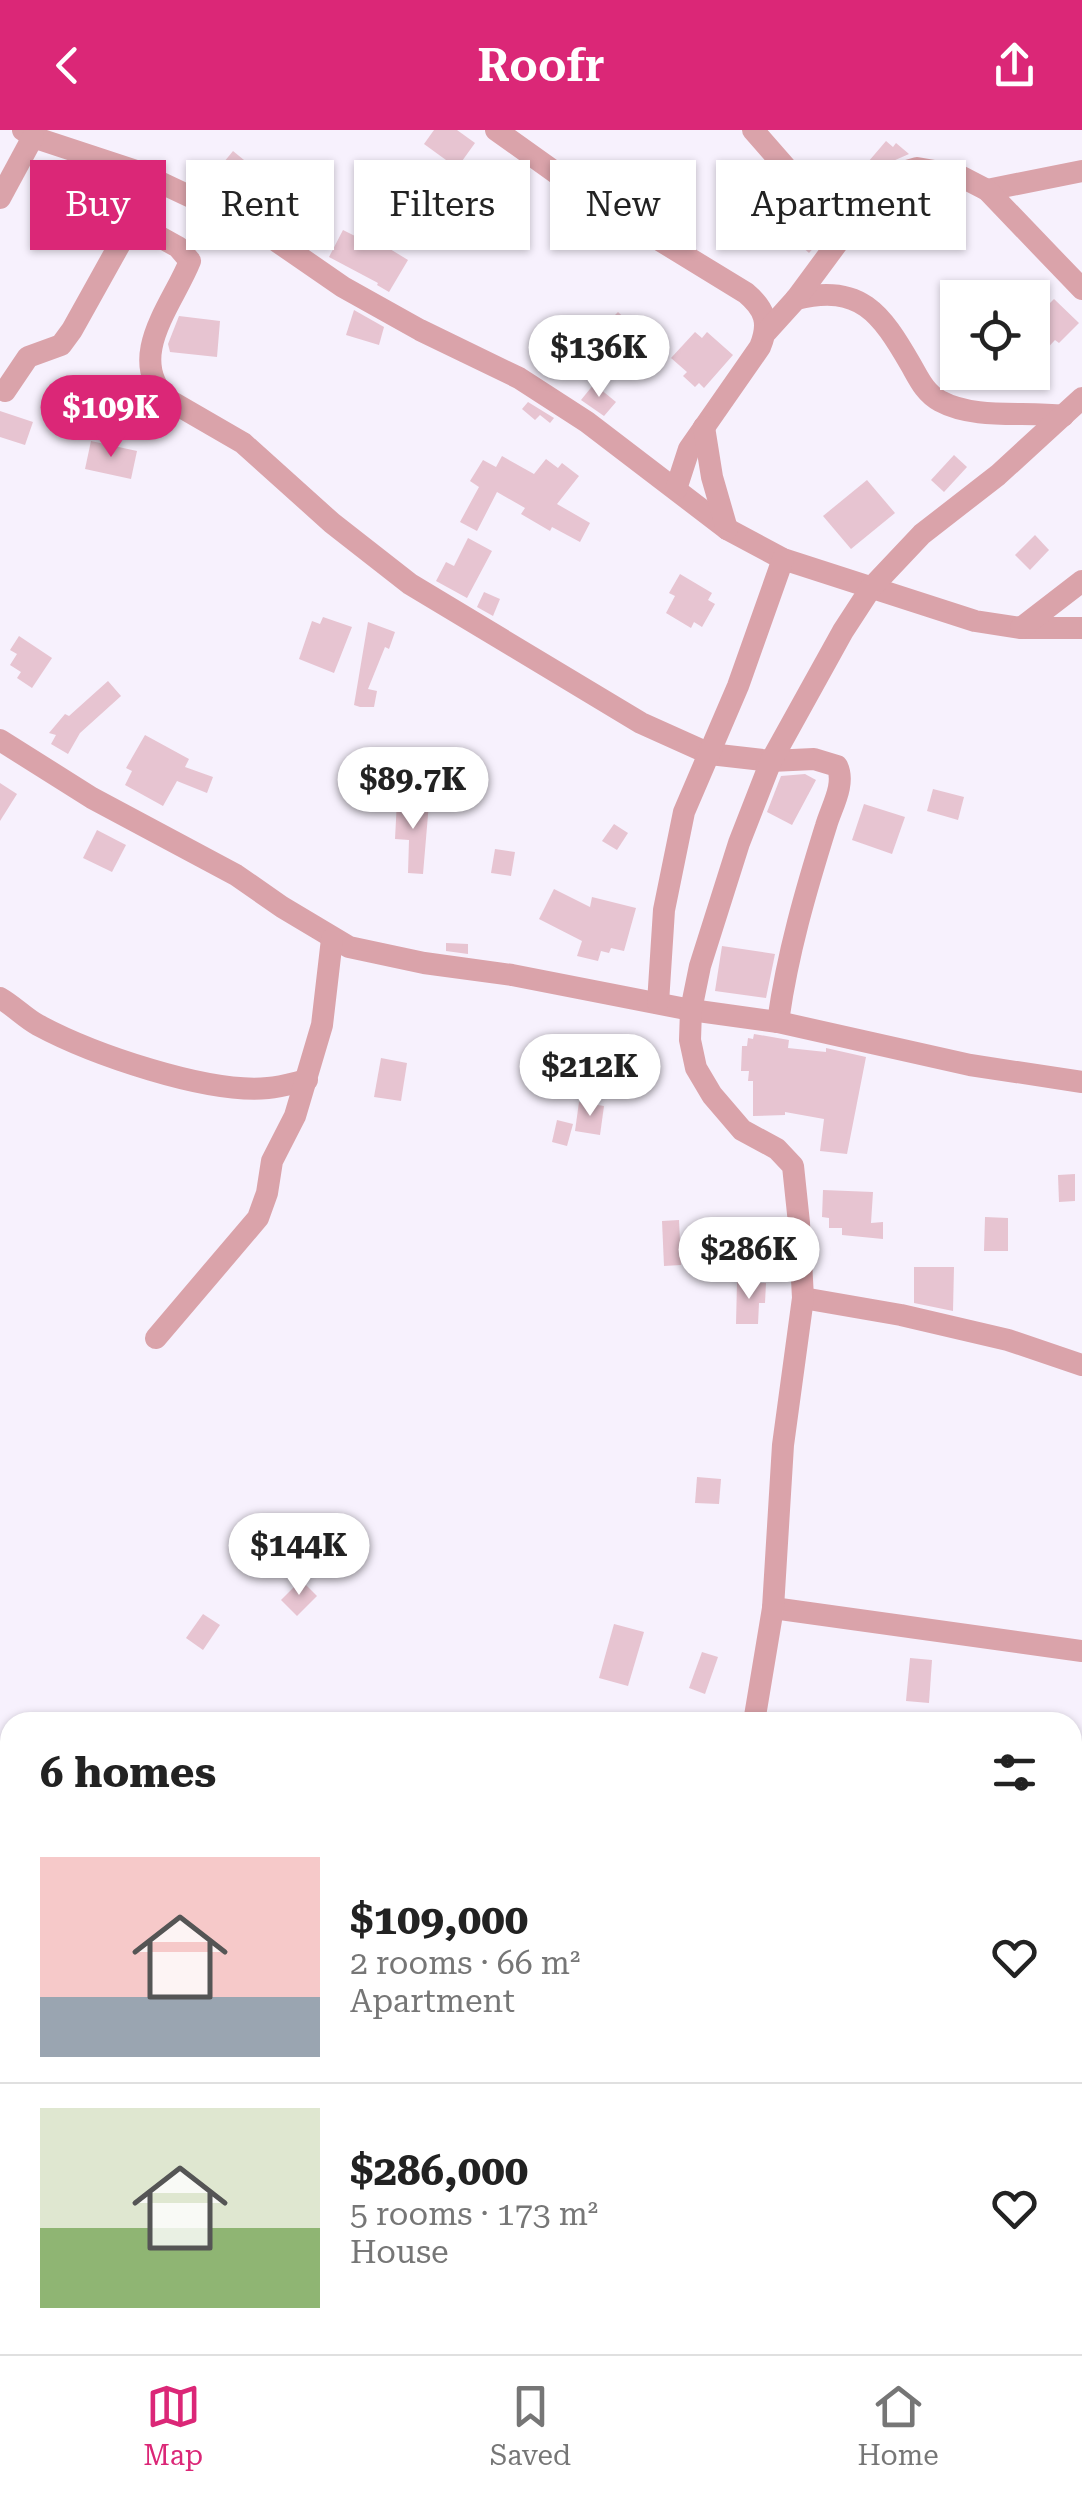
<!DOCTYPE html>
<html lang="en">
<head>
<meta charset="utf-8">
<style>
	body { margin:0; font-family:"Roboto Serif",serif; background:#f2f2f2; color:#222; height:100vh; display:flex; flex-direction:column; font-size:38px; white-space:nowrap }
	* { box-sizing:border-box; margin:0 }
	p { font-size:32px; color:#767676 }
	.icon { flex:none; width:55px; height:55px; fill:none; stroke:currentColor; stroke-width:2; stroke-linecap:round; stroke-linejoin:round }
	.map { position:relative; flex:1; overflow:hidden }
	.sheet { position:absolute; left:0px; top:1582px; width:1082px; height:642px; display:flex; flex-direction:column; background:#fff; border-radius:30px 30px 0 0; box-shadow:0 2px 8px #0004 }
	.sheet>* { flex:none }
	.banner { position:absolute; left:30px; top:30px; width:1022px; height:90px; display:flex; gap:20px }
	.tools { position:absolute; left:940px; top:150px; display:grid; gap:20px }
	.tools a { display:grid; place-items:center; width:110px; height:110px; border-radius:0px; background:#fff; box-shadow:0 2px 8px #0004; font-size:50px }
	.price { position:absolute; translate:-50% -85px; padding:0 22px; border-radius:35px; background:#fff; color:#222; font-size:32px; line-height:65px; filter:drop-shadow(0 2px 5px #0008) }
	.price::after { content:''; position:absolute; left:50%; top:60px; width:30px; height:22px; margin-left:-15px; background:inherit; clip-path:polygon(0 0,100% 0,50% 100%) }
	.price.active { background:#db2777; color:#fff }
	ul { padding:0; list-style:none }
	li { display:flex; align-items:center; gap:30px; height:250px; padding:0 40px }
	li+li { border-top:2px solid #e0e0e0 }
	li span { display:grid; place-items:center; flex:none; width:280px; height:200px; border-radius:0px; color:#555 }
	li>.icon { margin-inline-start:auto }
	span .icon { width:120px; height:120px; fill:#fffc; stroke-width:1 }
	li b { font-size:42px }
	h2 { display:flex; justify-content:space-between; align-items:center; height:120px; padding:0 40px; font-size:42px }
	.pill { padding:0 35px; border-radius:0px; background:#fff; box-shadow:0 2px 8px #0004; font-size:35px; line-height:90px }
	.pill.active { background:#db2777; color:#fff }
	header { display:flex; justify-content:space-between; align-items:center; height:130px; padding:0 40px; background:#db2777; color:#fff; font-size:45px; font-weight:600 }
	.menu { display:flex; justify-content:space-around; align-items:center; height:140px; border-top:2px solid #e0e0e0; background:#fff; font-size:28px; color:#767676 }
	.menu a { display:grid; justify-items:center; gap:5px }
	.menu .active { color:#db2777 }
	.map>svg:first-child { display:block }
	.building { fill:#e7c4d1 }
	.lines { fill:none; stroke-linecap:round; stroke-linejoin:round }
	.minor { stroke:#daa3aa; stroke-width:22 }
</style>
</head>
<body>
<header><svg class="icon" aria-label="back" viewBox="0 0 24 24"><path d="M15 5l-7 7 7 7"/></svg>Roofr<svg class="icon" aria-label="share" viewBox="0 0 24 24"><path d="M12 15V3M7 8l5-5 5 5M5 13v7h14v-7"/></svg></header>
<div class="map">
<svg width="1082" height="2224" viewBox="0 0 1082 2224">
	<rect width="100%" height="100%" fill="#f7f1fd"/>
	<g class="building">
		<path d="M434,0h23l18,13 -18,25 -33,-24z"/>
		<path d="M886,11l7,6 3,-4 13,11 -16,7 -24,24 -12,-10z"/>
		<path d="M233,21l11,9 -14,22 -15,-9z"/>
		<path d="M53,41l12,8 5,-7 14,9 -14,20 -25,-16z"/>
		<path d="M929,55l21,4 7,7 -23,22 -18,-19z"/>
		<path d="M38,92l16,7 -8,18 -16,-7z"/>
		<path d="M814,94l11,11 -16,18 -11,-10z"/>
		<path d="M343,100l26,13 3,-5 36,22 -19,32 -12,-7 1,-2 -49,-26z"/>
		<path d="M1054,169l25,24 -20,20 -4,-3 -15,16 -8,-7v-28z"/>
		<path d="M354,180l30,17 -5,18 -33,-10z"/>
		<path d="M618,182l37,35 -27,29 -29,-26 15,-17 -9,-8z"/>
		<path d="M179,186l41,5 -3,36 -47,-5 -2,-8z"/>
		<path d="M695,202l7,6 5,-6 26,23 -29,33 -5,-5 -4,4 -12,-11 4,-4 -16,-14z"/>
		<path d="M594,254l22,18 -12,14 -23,-16z"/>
		<path d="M528,272l26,16 -4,5 -10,-8 -5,5 -13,-11z"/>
		<path d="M0,281l33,11 -8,23 -25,-8z"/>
		<path d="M91,311l46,10 -6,28 -46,-10z"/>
		<path d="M954,325l13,12 -23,25 -13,-12z"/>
		<path d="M502,326l32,18 12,-15 12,9 4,-5 17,13 -22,28 33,19 -10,19 -28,-15 -2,4 -29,-17 4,-6 -28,-16 -20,39 -17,-9 19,-35 -9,-6 13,-21 13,7z"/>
		<path d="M867,350l28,33 -44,36 -28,-33z"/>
		<path d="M1035,405l14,15 -19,20 -15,-15z"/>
		<path d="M468,408l24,13 -25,47 -31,-17 10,-19 8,4z"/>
		<path d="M680,444l32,19 -4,7 7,4 -13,23 -8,-5 -3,6 -25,-15 9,-17 -6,-3z"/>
		<path d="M484,462l16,7 -7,17 -16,-9z"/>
		<path d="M323,487l29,10 -18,46 -35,-14 13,-38 8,3z"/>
		<path d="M368,492l27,10 -6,17 -4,-2 -17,42 9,2 -3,16h-14l-6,-2z"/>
		<path d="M19,506l33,22 -20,30 -15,-10 4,-6 -11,-7 7,-11 -7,-4z"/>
		<path d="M108,551l13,15 -41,37 -12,21 -17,-10 5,-9 -7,-2 16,-19 4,2z"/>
		<path d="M145,605l44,24 -4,8 28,10 -6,16 -30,-12 -14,25 -38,-21 7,-14 -6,-3z"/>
		<path d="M805,644l11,6 -24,45 -25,-13 14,-36z"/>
		<path d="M0,653l17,11 -17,27z"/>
		<path d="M933,659l31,8 -6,23 -31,-9z"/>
		<path d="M397,671l32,2 -6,71 -15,-1 1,-33 -14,-1z"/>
		<path d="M864,674l41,13 -13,37 -40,-14z"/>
		<path d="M614,694l14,9 -11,17 -15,-9z"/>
		<path d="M97,700l29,15 -14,27 -29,-14z"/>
		<path d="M495,719l20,3 -4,24 -20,-3z"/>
		<path d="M554,759l36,18 2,-10 44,11 -12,43 -13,-3 -2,5 -8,-2 -3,10 -21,-5 5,-15 -43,-22z"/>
		<path d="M446,813l22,1v10l-22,-3z"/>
		<path d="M722,816l53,8 -9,44 -51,-7z"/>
		<path d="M754,904l35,6 -1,8 38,4v-4l40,9 -19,97 -27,-3 4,-32 -39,-7v3l-32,1v-35h-5l1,-10h-8l1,-25h5l1,-8 5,1z"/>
		<path d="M598,905l39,11 -10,34 -40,-6z"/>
		<path d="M381,928l26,5 -6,38 -27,-4z"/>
		<path d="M579,972l25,4 -4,29 -25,-4z"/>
		<path d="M557,990l16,4 -6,22 -15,-4z"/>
		<path d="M1075,1044v27l-16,1 -1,-27z"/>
		<path d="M823,1060l50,2 -2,31 12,-1v17l-41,-4v-7h-13v-10l-7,-1z"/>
		<path d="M985,1087l23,1v33h-24z"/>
		<path d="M679,1090l2,45 -17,1 -2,-45z"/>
		<path d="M914,1137h40l-1,44 -39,-8z"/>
		<path d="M737,1152l29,1 -1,20h-6l-1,21h-22z"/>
		<path d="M697,1347l24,2 -2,25 -24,-1z"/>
		<path d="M301,1450l16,16 -20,20 -16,-16z"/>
		<path d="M203,1484l17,11 -17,25 -17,-12z"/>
		<path d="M614,1494l30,8 -16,54 -29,-8z"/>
		<path d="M702,1522l16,5 -13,37 -16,-6z"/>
		<path d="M910,1528l22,2 -3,43 -23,-2z"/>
	</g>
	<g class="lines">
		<g class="minor">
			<path d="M23,0l10,7 103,34 123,58 84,58 77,43 99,48 68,44 140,107 56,30 192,62 46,7h61"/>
			<path d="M496,0l98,70 152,93c19,16 24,30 14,54l-71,102 -13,40"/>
			<path d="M753,0l91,104"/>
			<path d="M987,60l95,-19"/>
			<path d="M0,68l33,-61"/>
			<path d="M133,92l45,25 12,14c-17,43 -65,96 -23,138l76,44 89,80 78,61 231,139 69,31 61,7 43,-2 23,7c9,18 -6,42 -11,60 -20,64 -39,129 -48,196"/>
			<path d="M796,169c64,-16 85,14 115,66 8,14 14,28 29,36 35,19 85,10 123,15"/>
			<path d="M767,201l29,-32 48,-65 45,-49 14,-13 14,-4 41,7 29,15 95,99"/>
			<path d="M5,261l23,-34 33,-12 11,-15 83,-149"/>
			<path d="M704,297l8,50 15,52"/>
			<path d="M1021,498l61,-47"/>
			<path d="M0,610l92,58 144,77 46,32 67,40 75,16 88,12 179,35 87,12 192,43 112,17"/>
			<path d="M0,868c14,8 25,20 38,27 54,29 169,69 230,63 13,-1 26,-5 39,-8"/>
			<path d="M658,873l6,-93 20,-98 54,-126 45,-127"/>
			<path d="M803,1168l98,17 107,25 74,25"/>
			<path d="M156,1208l102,-120 9,-25 5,-32 23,-45 27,-91 10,-86"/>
			<path d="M773,1478l309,43"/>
			<path d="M754,1592l19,-114 10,-163 20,-147 -4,-75 -6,-57 -16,-17 -35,-19 -30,-35 -16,-27 -6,-28 1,-30 9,-44 39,-123 32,-82 72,-130 28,-43 51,-54 76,-59 84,-77"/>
			<path d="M0,1702l10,4"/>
			<path d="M1072,1779l10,4"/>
			<path d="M0,1899l10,-13"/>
			<path d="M1072,2003l10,4"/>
			<path d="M633,2224l3,-9"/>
		</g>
	</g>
</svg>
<div class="tools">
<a><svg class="icon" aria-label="locate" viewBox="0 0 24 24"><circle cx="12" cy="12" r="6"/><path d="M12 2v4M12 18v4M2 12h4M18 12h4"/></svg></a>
</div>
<b class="price" style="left:599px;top:270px">$136K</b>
<b class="price active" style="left:111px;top:330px">$109K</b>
<b class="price" style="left:413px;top:702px">$89.7K</b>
<b class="price" style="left:590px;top:989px">$212K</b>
<b class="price" style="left:749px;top:1172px">$286K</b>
<b class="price" style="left:299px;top:1468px">$144K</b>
<div class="banner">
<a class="pill active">Buy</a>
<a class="pill">Rent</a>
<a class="pill">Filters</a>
<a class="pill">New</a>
<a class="pill">Apartment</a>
</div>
<section class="sheet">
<h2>6 homes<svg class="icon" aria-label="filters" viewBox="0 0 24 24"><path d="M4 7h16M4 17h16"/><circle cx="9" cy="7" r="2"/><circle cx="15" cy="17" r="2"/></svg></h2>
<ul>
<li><span style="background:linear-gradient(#f6c9c9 70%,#9aa5b1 0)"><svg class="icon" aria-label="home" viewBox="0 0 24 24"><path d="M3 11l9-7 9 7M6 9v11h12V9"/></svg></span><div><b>$109,000</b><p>2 rooms · 66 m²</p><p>Apartment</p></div><svg class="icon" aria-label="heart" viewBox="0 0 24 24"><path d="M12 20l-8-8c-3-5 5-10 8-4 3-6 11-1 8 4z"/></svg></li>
<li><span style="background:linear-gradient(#dfe7d0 60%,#8fb573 0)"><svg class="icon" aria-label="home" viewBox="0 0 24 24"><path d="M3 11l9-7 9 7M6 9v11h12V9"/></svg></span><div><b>$286,000</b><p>5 rooms · 173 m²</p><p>House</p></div><svg class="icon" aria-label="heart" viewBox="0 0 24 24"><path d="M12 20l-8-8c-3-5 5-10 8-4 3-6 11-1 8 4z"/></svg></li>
</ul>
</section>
</div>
<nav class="menu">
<a class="active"><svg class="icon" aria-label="map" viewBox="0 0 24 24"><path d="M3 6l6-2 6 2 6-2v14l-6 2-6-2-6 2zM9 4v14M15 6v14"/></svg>Map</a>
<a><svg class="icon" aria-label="saved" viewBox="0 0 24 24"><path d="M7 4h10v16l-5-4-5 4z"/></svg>Saved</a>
<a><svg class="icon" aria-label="home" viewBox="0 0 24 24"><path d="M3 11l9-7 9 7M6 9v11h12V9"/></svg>Home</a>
</nav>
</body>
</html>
